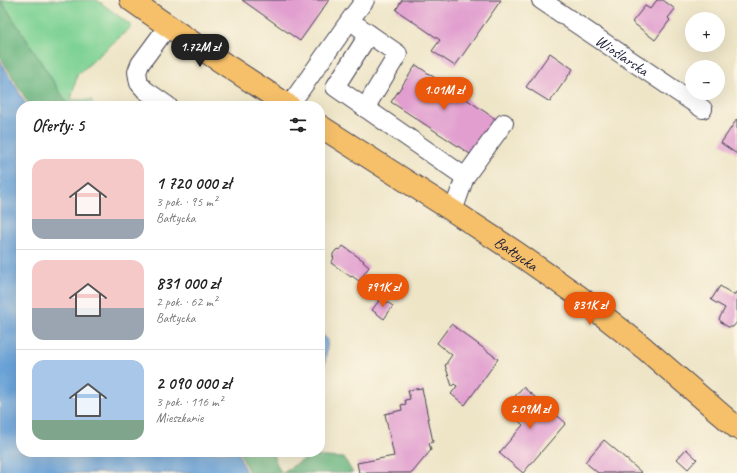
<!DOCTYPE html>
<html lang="pl">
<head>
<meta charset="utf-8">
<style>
	body { margin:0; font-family:Caveat,sans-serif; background:#f6f6f6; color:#222; height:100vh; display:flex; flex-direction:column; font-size:15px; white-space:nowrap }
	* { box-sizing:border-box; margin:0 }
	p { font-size:13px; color:#767676 }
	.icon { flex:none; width:22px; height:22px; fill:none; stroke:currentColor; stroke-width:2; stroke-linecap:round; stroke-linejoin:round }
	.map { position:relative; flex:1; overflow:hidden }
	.panel { position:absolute; left:16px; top:101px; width:309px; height:356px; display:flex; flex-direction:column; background:#fff; border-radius:16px; box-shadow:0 4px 16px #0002 }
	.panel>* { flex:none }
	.buttons { position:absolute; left:685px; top:12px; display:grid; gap:8px }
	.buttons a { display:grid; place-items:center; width:40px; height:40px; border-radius:50%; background:#fff; box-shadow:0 4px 16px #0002; font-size:20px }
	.price { position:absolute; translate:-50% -34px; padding:0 9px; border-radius:14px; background:#ea580c; color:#fff; font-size:13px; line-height:26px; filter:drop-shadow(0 1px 2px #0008) }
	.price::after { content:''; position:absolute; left:50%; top:24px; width:12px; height:9px; margin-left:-6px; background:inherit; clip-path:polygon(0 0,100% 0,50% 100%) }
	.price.selected { background:#222; color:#fff }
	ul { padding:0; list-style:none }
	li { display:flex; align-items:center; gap:12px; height:100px; padding:0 16px }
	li+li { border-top:1px solid #e0e0e0 }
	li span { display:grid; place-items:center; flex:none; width:112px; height:80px; border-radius:12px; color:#555 }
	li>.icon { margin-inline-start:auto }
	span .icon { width:48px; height:48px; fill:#fffc; stroke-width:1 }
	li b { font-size:17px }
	h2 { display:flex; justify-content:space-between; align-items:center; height:48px; padding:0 16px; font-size:17px }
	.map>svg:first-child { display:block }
	.green { fill:#7ed294; stroke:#507a68 }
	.forest { fill:#66b47e; stroke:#446b5c }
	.water { fill:#6aa3d9; stroke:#46628a }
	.building { fill:#e19ecf }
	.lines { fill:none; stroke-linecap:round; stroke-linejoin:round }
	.minor-casing { stroke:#413f50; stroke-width:20 }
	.major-casing { stroke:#413f50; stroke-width:24 }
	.minor { stroke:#fff; stroke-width:18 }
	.major { stroke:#f6c06b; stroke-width:22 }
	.labels { text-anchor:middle; stroke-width:3; stroke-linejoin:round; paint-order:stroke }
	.street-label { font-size:16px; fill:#22223b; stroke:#fcf5e5 }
</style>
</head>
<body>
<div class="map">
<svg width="737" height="473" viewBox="0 0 737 473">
	<rect width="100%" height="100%" fill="#fcf5e5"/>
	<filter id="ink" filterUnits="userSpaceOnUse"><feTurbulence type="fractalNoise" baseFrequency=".025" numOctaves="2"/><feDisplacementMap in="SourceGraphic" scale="8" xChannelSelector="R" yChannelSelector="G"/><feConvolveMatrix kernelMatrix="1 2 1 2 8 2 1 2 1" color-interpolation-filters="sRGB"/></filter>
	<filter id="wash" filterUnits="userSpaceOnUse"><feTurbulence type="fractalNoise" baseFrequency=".012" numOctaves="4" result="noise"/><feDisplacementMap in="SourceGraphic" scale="16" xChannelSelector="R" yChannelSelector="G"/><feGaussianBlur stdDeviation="0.9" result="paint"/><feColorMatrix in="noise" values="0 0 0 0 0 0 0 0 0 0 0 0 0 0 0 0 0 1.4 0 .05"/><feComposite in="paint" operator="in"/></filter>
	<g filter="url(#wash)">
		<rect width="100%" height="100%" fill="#eee5c7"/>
		<path class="green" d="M1,0h96l35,26 -55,49 -6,25h21l1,6h-24z"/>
		<g class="forest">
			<path d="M0,0h1l68,106h-39l-30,-50z"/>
			<path d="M240,452h33l2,8 6,13 29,-17 34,2 9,15h-104z"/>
		</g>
		<g class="water">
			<path d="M0,60l27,46h-6v346h217l8,21h-246z"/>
			<path d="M320,332l8,8 -3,23 -5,9z"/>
		</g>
		<g id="blocks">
			<g class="building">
				<path d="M242,0h87l-29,41z"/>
				<path d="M402,0h99l-46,66 -23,-15 8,-11 -44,-30z"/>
				<path d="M657,0h6l12,9 -7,9 2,2 -15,20 -23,-18 13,-16 5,3z"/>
				<path d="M550,53l23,16 -23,33 -24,-15z"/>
				<path d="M416,65l81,55 -24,36 -82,-54z"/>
				<path d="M737,119v35l-16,-11z"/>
				<path d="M343,246l21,15 -1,1 6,5 -10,14 -7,-5 -1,1 -20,-14 3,-5 -1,-1v-3l3,-4 3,-1 1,1z"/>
				<path d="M720,286l14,9 2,-3 1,1v29l-4,5h-5l-6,-4 -3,-4 6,-11 -14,-8z"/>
				<path d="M381,298l12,8 -9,13 -12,-9z"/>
				<path d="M451,324l47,35 -33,46 -14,-11 6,-8 -3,-2 -2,2 -7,-21 2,-1v-2l5,-7 -15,-12z"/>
				<path d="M523,387l20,17 -3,3 4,3 3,-3 19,16 -43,50 -24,-20 24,-28 -18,-17z"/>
				<path d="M422,388l11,54 -4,1 2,7 -19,23h-53l-2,-10 37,-7 -9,-42 17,-4 -1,-5 5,-1 -1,-4 5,-1 -2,-9z"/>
				<path d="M604,440l13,11 25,22h-44l-13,-11z"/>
				<path d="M686,449l11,10 -9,10 -11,-10z"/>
			</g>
		</g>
	</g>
	<g filter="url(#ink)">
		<use href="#blocks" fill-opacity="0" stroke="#413f50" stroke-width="1"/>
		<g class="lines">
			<g class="minor-casing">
				<g id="minor">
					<path id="s1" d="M541,0l162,109"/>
					<path d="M168,26l-28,38 -3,8 2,11 6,7 23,16"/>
					<path d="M359,27l39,27 -33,54"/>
					<path d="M369,34l-34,53 130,90 -12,34"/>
					<path d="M289,106l61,-86 15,-20"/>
					<path d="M465,177l39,-54"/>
				</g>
			</g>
			<g class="major-casing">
				<g id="major">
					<path d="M131,0c52,37 105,72 158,106"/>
					<path id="s2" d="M320,126l133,85 64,42 60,42 67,53 93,80"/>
				</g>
			</g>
			<use href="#minor" class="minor"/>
			<use href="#major" class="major"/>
		</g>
	</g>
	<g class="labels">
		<g class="street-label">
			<text dy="6" stroke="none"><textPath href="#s1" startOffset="98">Wioślarska</textPath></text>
			<text dy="6" stroke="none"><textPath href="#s2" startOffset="234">Bałtycka</textPath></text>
		</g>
	</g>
</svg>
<div class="buttons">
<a>+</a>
<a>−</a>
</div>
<b class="price selected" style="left:200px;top:68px">1.72M zł</b>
<b class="price" style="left:444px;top:111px">1.01M zł</b>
<b class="price" style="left:383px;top:308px">791K zł</b>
<b class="price" style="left:590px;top:326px">831K zł</b>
<b class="price" style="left:530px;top:430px">2.09M zł</b>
<section class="panel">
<h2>Oferty: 5<svg class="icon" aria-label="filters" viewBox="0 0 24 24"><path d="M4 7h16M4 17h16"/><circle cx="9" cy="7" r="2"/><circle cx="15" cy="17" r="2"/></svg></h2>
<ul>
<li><span style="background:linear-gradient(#f6c9c9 75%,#9aa5b1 0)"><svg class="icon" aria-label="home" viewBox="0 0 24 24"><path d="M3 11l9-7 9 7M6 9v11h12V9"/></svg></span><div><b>1 720 000 zł</b><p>3 pok. · 95 m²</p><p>Bałtycka</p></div></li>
<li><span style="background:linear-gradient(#f6c9c9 60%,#9aa5b1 0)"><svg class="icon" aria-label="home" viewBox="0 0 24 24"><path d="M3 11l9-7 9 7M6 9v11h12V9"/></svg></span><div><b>831 000 zł</b><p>2 pok. · 62 m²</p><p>Bałtycka</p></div></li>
<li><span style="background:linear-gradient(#a9c7e8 75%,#7fa58c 0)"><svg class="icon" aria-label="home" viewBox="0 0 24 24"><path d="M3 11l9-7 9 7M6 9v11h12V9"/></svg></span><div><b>2 090 000 zł</b><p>3 pok. · 116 m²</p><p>Mieszkanie</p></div></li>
</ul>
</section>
</div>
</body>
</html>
